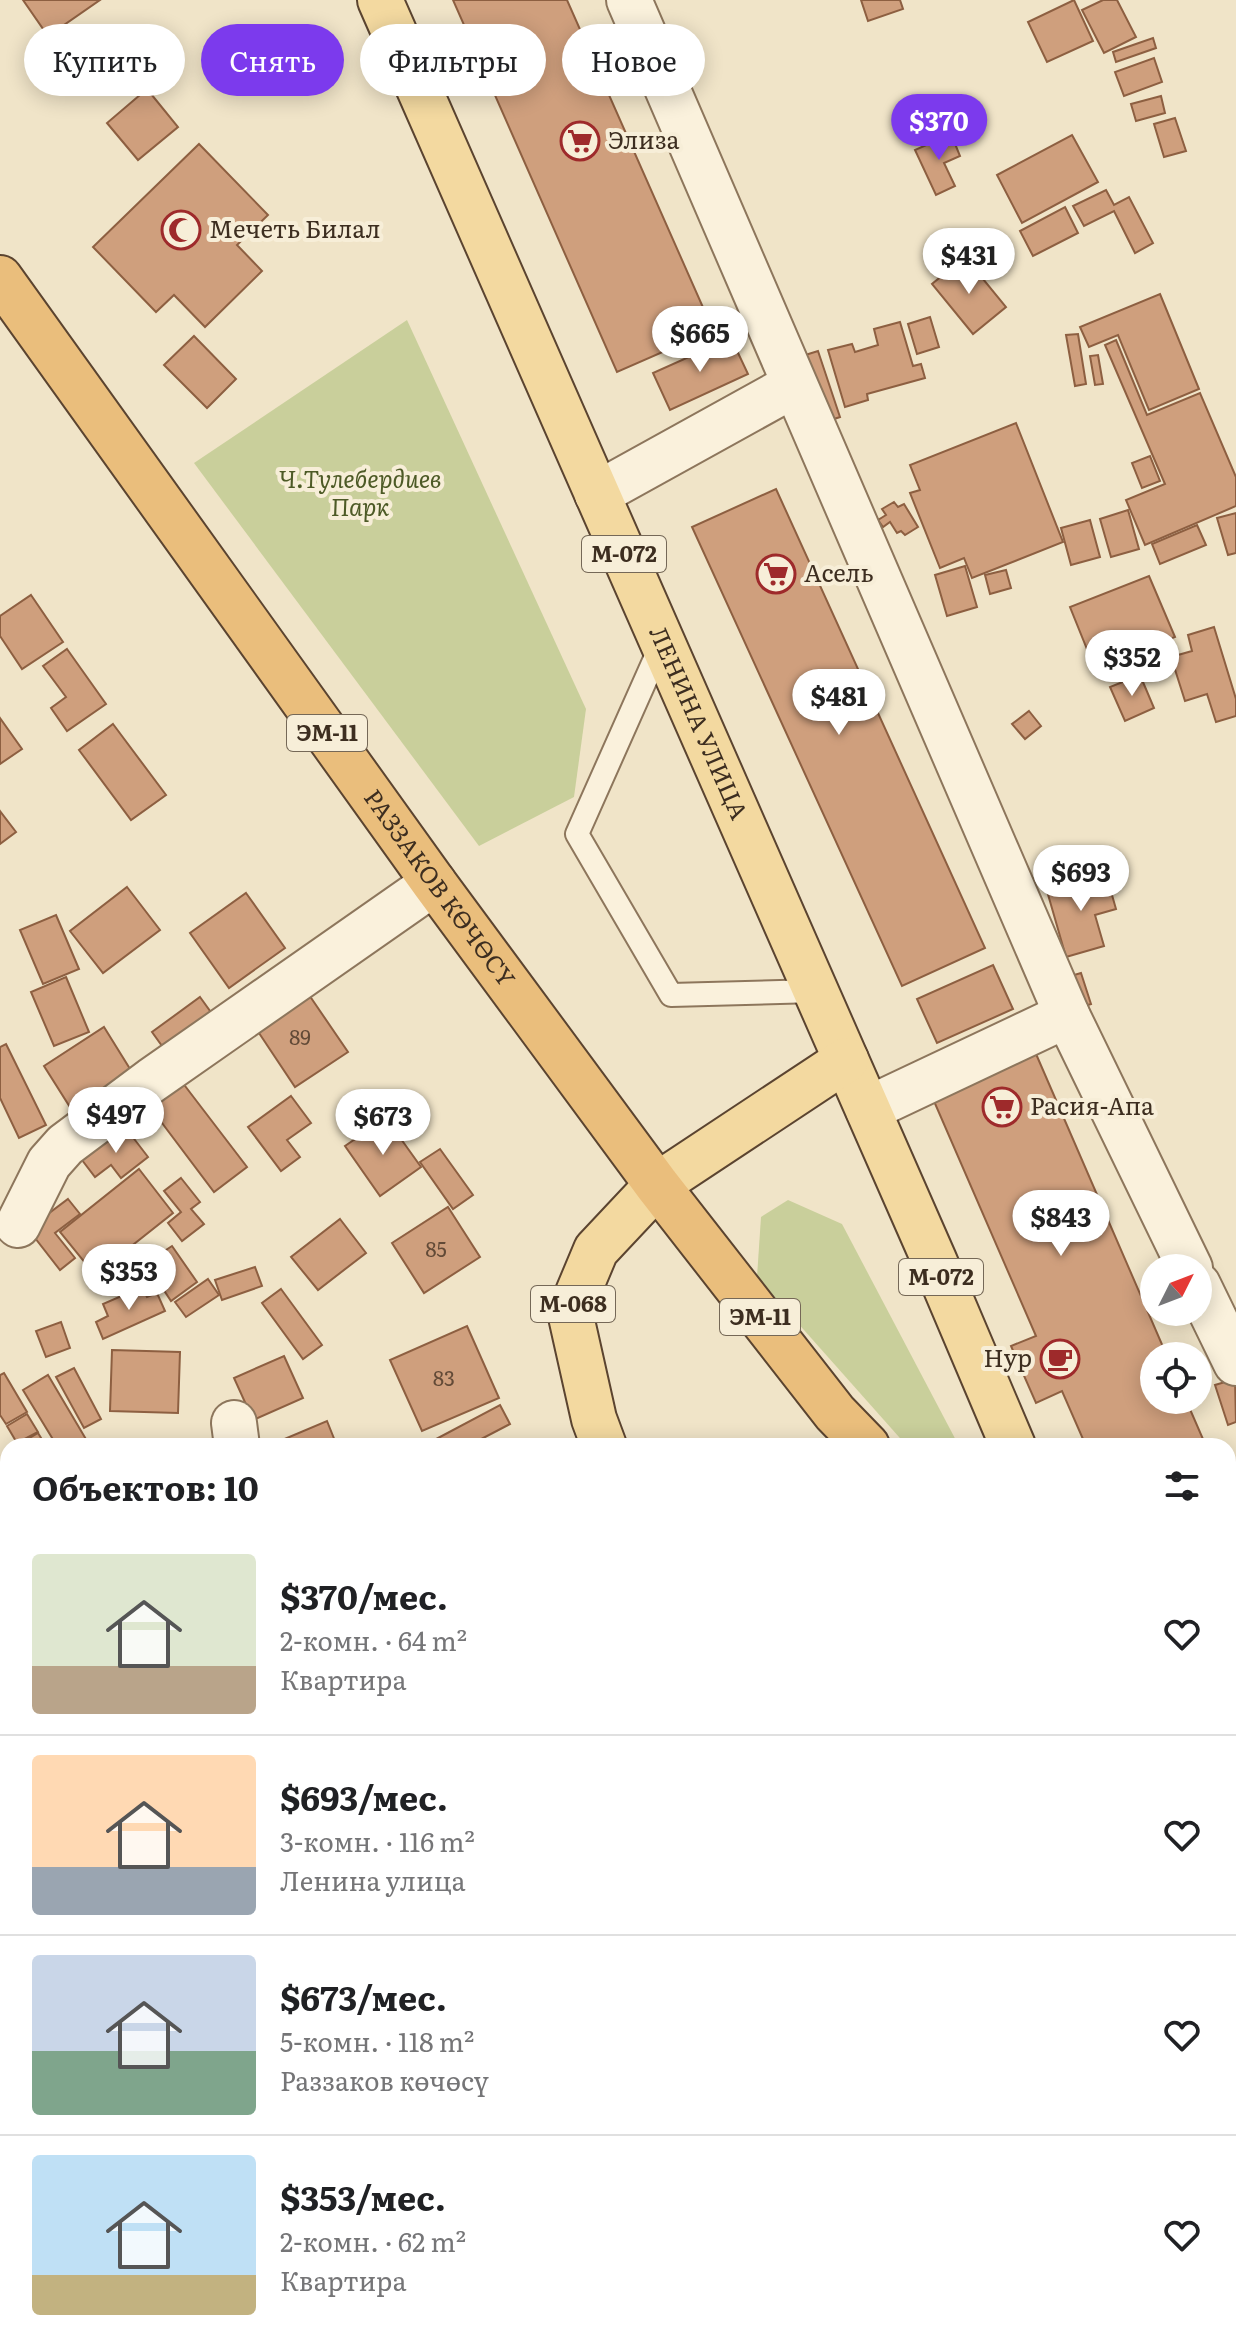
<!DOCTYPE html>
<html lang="ru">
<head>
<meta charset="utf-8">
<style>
	body { margin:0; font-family:Literata,serif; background:#f6f6f6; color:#202124; height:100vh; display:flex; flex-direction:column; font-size:30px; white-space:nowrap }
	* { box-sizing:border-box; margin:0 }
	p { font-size:26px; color:#757577 }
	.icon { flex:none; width:44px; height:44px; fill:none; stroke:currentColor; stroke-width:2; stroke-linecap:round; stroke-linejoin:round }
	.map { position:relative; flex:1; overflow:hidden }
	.details { position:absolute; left:0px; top:1438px; width:1236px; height:912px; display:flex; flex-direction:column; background:#fff; border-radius:24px 24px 0 0; box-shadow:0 4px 20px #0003 }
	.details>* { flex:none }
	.banner { position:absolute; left:24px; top:24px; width:800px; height:72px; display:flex; gap:16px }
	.needle { width:52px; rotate:48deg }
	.controls { position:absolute; left:1140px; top:1254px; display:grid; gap:16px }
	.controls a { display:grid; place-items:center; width:72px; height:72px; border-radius:50%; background:#fff; box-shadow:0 4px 20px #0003; font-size:40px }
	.price { position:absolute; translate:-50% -68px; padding:0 18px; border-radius:28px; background:#fff; color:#222; font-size:26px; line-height:52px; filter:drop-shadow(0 2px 4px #0008) }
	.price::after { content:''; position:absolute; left:50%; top:48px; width:24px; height:18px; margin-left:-12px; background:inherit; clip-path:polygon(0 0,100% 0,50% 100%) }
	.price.current { background:#7c3aed; color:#fff }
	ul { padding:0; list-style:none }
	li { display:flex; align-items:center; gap:24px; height:200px; padding:0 32px }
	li+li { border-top:2px solid #e0e0e0 }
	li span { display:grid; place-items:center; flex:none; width:224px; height:160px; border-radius:8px; color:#555 }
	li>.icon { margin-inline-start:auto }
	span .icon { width:96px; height:96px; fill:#fffc; stroke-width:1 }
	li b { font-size:34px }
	h2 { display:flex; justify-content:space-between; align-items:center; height:96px; padding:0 32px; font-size:34px }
	.pill { padding:0 28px; border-radius:36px; background:#fff; box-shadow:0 4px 20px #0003; font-size:28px; line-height:72px }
	.pill.current { background:#7c3aed; color:#fff }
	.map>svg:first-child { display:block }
	.green { fill:#c9cf9b }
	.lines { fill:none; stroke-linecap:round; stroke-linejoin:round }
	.canal { stroke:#a9c4bc; stroke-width:42 }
	.building { fill:#cf9f7d; stroke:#8d5f41; stroke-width:2 }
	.service-casing { stroke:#8d765c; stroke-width:26 }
	.minor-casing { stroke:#8d765c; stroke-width:48 }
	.primary-casing { stroke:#5b4430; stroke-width:48 }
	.trunk-casing { stroke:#5b4430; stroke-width:48 }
	.service { stroke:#faf1dc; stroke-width:22 }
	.minor { stroke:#faf1dc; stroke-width:44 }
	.primary { stroke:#f3d9a0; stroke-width:44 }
	.trunk { stroke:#eabe7c; stroke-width:44 }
	.labels { text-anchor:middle; stroke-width:8; stroke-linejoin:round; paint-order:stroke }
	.number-label { font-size:20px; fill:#624a37 }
	.shield { fill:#f7eed8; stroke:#756857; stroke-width:2 }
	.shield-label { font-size:22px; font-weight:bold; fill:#3d2e20 }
	.poi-label { font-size:24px; fill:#3d2e20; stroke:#f7eed8; text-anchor:start }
	.park-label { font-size:24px; font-style:italic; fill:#4d5a26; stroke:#f7eed8 }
	.street-label { font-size:24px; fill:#3d2e20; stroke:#f7eed8 }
</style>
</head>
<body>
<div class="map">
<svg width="1236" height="2350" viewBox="0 0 1236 2350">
	<rect width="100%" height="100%" fill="#f0e4c8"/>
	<g class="green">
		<path d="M407,320l179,389 -12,88 -95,49 -285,-383z"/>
		<path d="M788,1200l54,24 117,222h-52l-150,-169 4,-60z"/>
	</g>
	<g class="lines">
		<g class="canal">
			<path d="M0,2074l8,7"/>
			<path d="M637,2342l5,8"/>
		</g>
	</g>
	<g class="building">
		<path d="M23,0h77l-52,36z"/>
		<path d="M453,0h114l146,330 -96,42z"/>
		<path d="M861,0h39l3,9 -35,12z"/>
		<path d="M1074,0l19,41 -46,21 -19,-40z"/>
		<path d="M1103,0h14l19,37 -32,16 -22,-43z"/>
		<path d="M1153,38l3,10 -40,14 -3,-10z"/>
		<path d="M1154,58l8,24 -38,14 -9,-24z"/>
		<path d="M147,89l31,38 -40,33 -31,-37z"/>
		<path d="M1161,96l4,17 -29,8 -5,-17z"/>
		<path d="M1175,118l11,33 -22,6 -10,-33z"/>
		<path d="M951,134l9,22 -16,7 11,23 -19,9 -21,-45z"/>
		<path d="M1072,135l26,47 -76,41 -25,-48z"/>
		<path d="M199,144l69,71 -31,30 25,26 -57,56 -31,-32 -18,17 -63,-65z"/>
		<path d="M1106,190l8,15 15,-8 24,46 -18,10 -21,-42 -30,15 -11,-20z"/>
		<path d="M1065,207l13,26 -45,23 -13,-25z"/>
		<path d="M965,257l41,50 -33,27 -41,-50z"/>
		<path d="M1160,294l39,95 -50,21 -31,-75 -29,12 -9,-20z"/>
		<path d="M930,317l9,30 -22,7 -9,-30z"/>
		<path d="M900,322l13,44 8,-2 4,14 -58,16 1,6 -23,7 -17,-57 24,-6 3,8 23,-7 -4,-16z"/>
		<path d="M1078,334l8,50 -11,2 -9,-51z"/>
		<path d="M194,336l42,43 -29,29 -43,-43z"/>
		<path d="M731,338l17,36 -78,36 -17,-37z"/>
		<path d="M1116,340l31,75 53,-22 36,84v29l-91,39 -19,-45 39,-16 -60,-139z"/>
		<path d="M818,351l22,66 -18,6 -23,-66z"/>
		<path d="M1098,355l5,29 -8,1 -5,-29z"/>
		<path d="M1016,423l47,119 -91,36 -8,-20 -24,10 -30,-75 10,-3 -10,-25z"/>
		<path d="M1150,456l10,25 -18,7 -10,-25z"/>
		<path d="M776,489l209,459 -83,38 -210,-459z"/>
		<path d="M894,502l4,5 6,-3 14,23 -13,8 -4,-4 -4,2 -7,-11 -7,5 -5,-7 8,-5 -4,-6z"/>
		<path d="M1128,510l11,39 -28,8 -11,-38z"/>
		<path d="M1236,513v40l-8,2 -11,-37z"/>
		<path d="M1090,520l10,37 -29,8 -10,-37z"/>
		<path d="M1197,525l9,20 -46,19 -8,-20z"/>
		<path d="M965,566l12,41 -30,9 -12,-41z"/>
		<path d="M1006,570l5,18 -21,6 -5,-19z"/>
		<path d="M1149,576l26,61 -31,12 5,13 -31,13 -6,-13 -17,7 -25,-62z"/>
		<path d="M31,595l32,47 -41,27 -22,-33v-20z"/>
		<path d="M1214,627l22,72v17l-20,6 -9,-28 -22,7 -14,-44 21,-6 -4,-16z"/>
		<path d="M67,649l39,55 -39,27 -16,-23 15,-11 -23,-31z"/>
		<path d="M1140,675l14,33 -29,13 -15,-34z"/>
		<path d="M1029,711l12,15 -16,13 -13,-15z"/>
		<path d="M0,718l22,31 -22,15z"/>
		<path d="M113,724l53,71 -35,25 -52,-70z"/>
		<path d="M0,811l16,21 -16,12z"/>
		<path d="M1106,874l10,35 -21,6 9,31 -38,11 -19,-66z"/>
		<path d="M127,887l33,43 -57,43 -33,-42z"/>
		<path d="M246,893l39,55 -56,40 -39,-55z"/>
		<path d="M56,915l23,54 -36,15 -23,-54z"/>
		<path d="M993,965l20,44 -76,34 -20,-44z"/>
		<path d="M1081,973l10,31 -16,5 -11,-31z"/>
		<path d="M66,977l23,55 -35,14 -23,-54z"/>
		<path d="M305,989l43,63 -53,35 -42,-63z"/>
		<path d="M200,997l18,25 -48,35 -18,-25z"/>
		<path d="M104,1027l31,50 -60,38 -31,-49z"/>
		<path d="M6,1044l40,81 -27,13 -19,-40v-51z"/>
		<path d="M1033,1047l134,309h-13v44h32l20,46h-120l-24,-55 -26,12 -25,-57 25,-10 -106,-244z"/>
		<path d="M182,1082l65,85 -33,25 -64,-85z"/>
		<path d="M291,1096l20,27 -24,17 13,17 -19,14 -33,-44z"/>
		<path d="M386,1118l35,49 -41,29 -35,-50z"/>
		<path d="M125,1127l23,30 -27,21 -10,-13 -16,12 -13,-17z"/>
		<path d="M440,1149l33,46 -20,14 -33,-47z"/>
		<path d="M139,1169l34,44 -78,62 -35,-43z"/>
		<path d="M181,1178l19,24 -9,7 13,15 -22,17 -14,-18 13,-11 -17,-21z"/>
		<path d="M68,1199l12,15 -25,19 20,25 -15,12 -32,-41z"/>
		<path d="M448,1207l32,50 -56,36 -32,-50z"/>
		<path d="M340,1219l26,34 -48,37 -27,-33z"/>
		<path d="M172,1246l25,36 -26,19 -25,-38z"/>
		<path d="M255,1267l7,19 -40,14 -7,-20z"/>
		<path d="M208,1279l11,16 -33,22 -11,-15z"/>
		<path d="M142,1287l5,10 10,-4 8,18 -62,28 -7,-17 12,-6 -5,-12z"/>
		<path d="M281,1289l41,56 -19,14 -41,-56z"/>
		<path d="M61,1322l9,26 -24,9 -10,-26z"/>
		<path d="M467,1326l32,72 -77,33 -32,-71z"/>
		<path d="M112,1350l68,2 -2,61 -68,-2z"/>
		<path d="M284,1356l19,42 -50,22 -19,-42z"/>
		<path d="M74,1368l27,51 -17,9 -28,-51z"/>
		<path d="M4,1373l23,39 -21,12 -6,-9v-40z"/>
		<path d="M48,1375l42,71h-33l-34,-56z"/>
		<path d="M1235,1379l1,43 -8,3 -13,-40z"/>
		<path d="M500,1405l10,19 -42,22h-45z"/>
		<path d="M27,1414l11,18 -21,11 -10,-17z"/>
		<path d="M327,1421l10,25h-69z"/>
		<path d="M38,1433l8,13h-28v-1z"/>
		<path d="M1228,1498l8,18v6l-8,4z"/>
		<path d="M8,1500v81l-8,4v-81z"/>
		<path d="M3,1609l5,7v90l-8,5v-100z"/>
		<path d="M8,1894v85l-8,-11v-67z"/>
		<path d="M1236,2183v79l-8,6v-80z"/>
		<path d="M162,2342h41l3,8h-42z"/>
		<path d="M256,2342h86l5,8h-86z"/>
		<path d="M367,2342h21l2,8h-22z"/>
		<path d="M394,2342h60l1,8h-60z"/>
		<path d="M951,2342h9l3,8h-32z"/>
	</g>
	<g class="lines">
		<g class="service-casing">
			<path id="service" d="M662,643l-85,191 94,161 145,-4"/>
		</g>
		<g class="minor-casing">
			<g id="minor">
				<path d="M629,0l438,1015 123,253"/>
				<path d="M597,494l197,-109"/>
				<path d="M868,1109l199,-94"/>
				<path d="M18,1225l31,-62 16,-18 87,-65 282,-197"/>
				<path d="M1198,1285l38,78"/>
				<path d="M234,1423l3,23"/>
				<path d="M0,1818l8,15"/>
				<path d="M0,2033l8,7"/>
				<path d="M565,2342l6,8"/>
				<path d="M738,2350l13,-8"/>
			</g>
		</g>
		<g class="primary-casing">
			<g id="primary">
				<path id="s1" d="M380,0l554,1260 79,186"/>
				<path d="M604,1446l-10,-27 -24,-107 26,-62 61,-65 189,-125"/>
				<path d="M1053,2342l5,8"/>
			</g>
		</g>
		<g class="trunk-casing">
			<g id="trunk">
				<path id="s2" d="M0,278l434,605 223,302 178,228 32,33"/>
				<path d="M1228,1664l8,3"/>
			</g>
		</g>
		<use href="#service" class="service"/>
		<use href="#minor" class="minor"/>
		<use href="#primary" class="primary"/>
		<use href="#trunk" class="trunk"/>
	</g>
	<defs>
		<g id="supermarket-ring" transform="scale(2)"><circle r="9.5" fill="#f7eed8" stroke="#9e2a2b" stroke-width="1.5"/><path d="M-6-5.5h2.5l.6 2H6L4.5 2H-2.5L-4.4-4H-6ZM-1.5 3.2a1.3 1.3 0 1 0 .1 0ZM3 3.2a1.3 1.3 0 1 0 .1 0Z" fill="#9e2a2b"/></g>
		<g id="mosque-ring" transform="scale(2)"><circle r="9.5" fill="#f7eed8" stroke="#9e2a2b" stroke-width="1.5"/><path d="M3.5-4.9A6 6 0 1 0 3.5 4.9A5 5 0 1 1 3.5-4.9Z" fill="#9e2a2b"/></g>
		<g id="cafe-ring" transform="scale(2)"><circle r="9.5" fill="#f7eed8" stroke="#9e2a2b" stroke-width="1.5"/><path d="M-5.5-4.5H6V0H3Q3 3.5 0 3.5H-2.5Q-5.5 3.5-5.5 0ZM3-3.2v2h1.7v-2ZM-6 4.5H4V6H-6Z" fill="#9e2a2b"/></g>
	</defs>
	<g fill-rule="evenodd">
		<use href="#supermarket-ring" x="580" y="141"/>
		<use href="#mosque-ring" x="181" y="230"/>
		<use href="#supermarket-ring" x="776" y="574"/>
		<use href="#supermarket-ring" x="1002" y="1107"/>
		<use href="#cafe-ring" x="1060" y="1359"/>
	</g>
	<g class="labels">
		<g class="number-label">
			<text x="300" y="1045">89</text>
			<text x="436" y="1257">85</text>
			<text x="444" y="1386">83</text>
		</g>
		<g class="shield">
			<rect x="582" y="536" width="84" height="36" rx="6"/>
			<rect x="287" y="715" width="80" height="36" rx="6"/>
			<rect x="899" y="1259" width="84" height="36" rx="6"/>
			<rect x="531" y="1286" width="84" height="36" rx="6"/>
			<rect x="720" y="1299" width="80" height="36" rx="6"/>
		</g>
		<g class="shield-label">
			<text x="624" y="562">М-072</text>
			<text x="327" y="741">ЭМ-11</text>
			<text x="941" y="1285">М-072</text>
			<text x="573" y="1312">М-068</text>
			<text x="760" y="1325">ЭМ-11</text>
		</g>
		<g class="poi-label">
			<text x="608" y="149">Элиза</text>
			<text x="209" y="238">Мечеть Билал</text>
			<text x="804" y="582">Асель</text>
			<text x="1030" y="1115">Расия-Апа</text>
			<text x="1032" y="1367" text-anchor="end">Нур</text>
		</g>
		<g class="park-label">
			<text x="360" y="488">Ч.Тулебердиев<tspan x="360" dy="28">Парк</tspan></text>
		</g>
		<g class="street-label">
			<text dy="8" stroke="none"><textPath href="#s1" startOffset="790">ЛЕНИНА УЛИЦА</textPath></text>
			<text dy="8" stroke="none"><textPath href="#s2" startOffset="752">РАЗЗАКОВ КӨЧӨСҮ</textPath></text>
		</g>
	</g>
</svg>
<div class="controls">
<a><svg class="needle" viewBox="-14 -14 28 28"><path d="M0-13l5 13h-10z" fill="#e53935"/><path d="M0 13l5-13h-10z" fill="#757577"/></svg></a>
<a><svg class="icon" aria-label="locate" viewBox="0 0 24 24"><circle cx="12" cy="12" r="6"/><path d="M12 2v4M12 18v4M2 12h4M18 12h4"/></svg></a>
</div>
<b class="price current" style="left:939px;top:162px">$370</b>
<b class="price" style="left:969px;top:296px">$431</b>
<b class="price" style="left:700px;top:374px">$665</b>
<b class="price" style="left:1132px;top:698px">$352</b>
<b class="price" style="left:839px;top:737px">$481</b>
<b class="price" style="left:1081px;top:913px">$693</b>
<b class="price" style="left:116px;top:1155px">$497</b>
<b class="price" style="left:383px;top:1157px">$673</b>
<b class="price" style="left:1061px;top:1258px">$843</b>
<b class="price" style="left:129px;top:1312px">$353</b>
<div class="banner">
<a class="pill">Купить</a>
<a class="pill current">Снять</a>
<a class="pill">Фильтры</a>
<a class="pill">Новое</a>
</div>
<section class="details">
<h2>Объектов: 10<svg class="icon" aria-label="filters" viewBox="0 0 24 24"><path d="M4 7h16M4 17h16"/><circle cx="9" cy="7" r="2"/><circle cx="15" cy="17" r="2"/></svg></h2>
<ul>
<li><span style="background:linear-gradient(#dfe7d0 70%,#b9a48a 0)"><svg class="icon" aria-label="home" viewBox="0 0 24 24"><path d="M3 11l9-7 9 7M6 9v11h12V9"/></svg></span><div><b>$370/мес.</b><p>2-комн. · 64 m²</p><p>Квартира</p></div><svg class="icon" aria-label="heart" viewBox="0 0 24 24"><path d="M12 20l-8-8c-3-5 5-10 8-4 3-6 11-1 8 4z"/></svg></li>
<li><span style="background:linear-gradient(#ffd9b3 70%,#9aa5b1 0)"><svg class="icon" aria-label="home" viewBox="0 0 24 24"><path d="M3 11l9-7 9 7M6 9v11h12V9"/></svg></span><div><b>$693/мес.</b><p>3-комн. · 116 m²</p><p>Ленина улица</p></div><svg class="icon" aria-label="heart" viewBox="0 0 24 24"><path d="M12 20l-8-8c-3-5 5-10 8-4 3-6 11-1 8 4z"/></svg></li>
<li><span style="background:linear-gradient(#c9d6e8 60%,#7fa58c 0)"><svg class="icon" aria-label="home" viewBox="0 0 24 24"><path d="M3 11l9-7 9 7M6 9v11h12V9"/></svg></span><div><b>$673/мес.</b><p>5-комн. · 118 m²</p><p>Раззаков көчөсү</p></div><svg class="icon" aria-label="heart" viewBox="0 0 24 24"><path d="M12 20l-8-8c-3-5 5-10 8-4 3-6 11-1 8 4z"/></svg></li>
<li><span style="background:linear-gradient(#bfe0f5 75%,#c2b280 0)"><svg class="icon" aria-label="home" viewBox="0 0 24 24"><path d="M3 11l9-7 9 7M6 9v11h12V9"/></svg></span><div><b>$353/мес.</b><p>2-комн. · 62 m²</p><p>Квартира</p></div><svg class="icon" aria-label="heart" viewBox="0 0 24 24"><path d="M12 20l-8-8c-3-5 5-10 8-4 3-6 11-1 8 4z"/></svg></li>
</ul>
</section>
</div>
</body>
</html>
